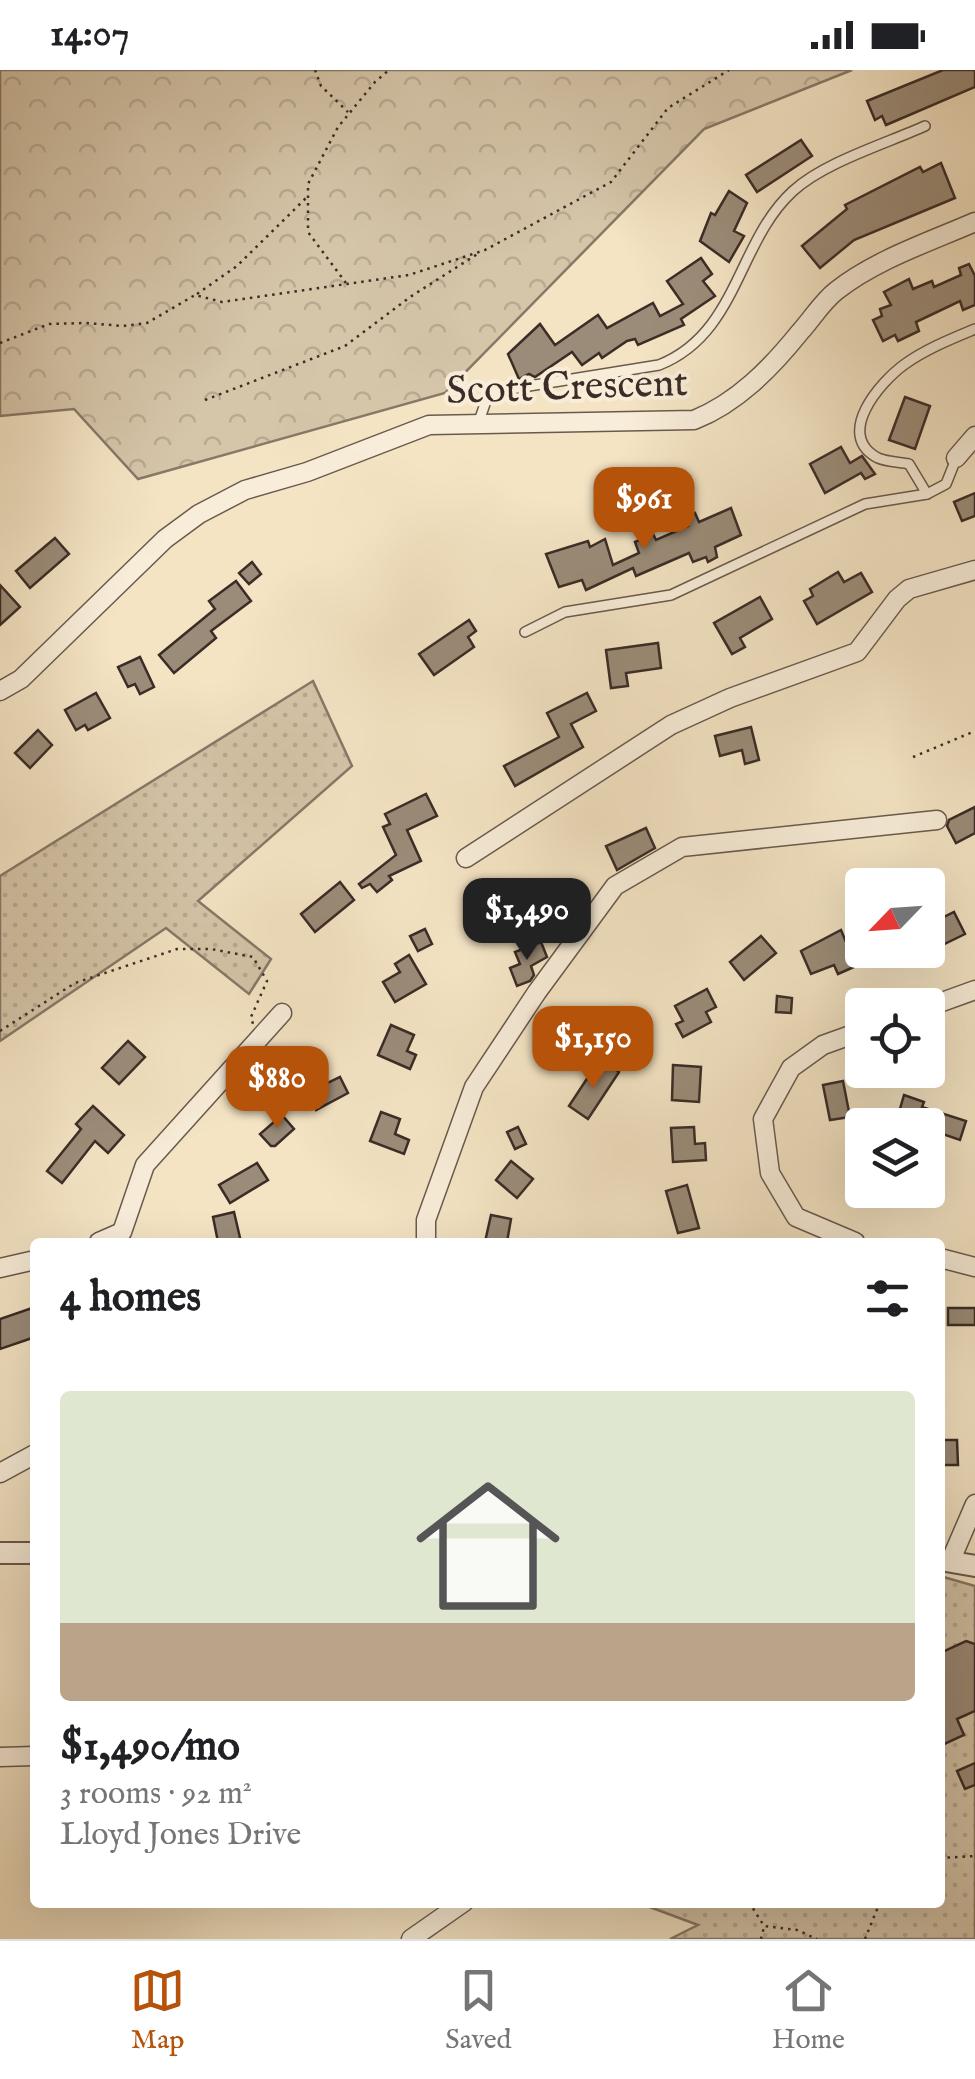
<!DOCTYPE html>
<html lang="en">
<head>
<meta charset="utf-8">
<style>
	body { margin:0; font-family:"IM FELL English",serif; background:#f2f2f2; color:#202124; height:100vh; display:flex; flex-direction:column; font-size:38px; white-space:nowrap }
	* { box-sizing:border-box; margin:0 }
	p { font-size:32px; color:#757577 }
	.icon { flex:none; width:55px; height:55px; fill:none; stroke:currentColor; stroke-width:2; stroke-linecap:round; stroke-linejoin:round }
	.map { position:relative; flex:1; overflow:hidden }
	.details { position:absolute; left:30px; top:1168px; width:915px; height:670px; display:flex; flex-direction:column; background:#fff; border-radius:10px; box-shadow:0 10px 40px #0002 }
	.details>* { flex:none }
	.needle { width:65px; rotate:245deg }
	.tools { position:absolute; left:845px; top:798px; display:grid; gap:20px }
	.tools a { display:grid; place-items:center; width:100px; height:100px; border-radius:10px; background:#fff; box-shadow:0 10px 40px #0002; font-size:50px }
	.price { position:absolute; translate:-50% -85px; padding:0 22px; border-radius:20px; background:#b45309; color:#fff; font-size:32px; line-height:65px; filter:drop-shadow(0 2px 5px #0008) }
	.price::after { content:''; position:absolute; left:50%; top:60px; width:30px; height:22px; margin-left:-15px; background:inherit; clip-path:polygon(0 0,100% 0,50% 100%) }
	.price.current { background:#222; color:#fff }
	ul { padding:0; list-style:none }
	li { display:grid; align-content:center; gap:20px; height:530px; padding:0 30px }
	li span { display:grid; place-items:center; height:310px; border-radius:10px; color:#555 }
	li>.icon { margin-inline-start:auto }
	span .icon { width:180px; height:180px; fill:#fffc; stroke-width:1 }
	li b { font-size:42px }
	h2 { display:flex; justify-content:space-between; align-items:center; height:120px; padding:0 30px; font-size:42px }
	.status { display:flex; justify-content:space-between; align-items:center; height:70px; padding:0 50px; background:#fff; direction:ltr }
	.status svg { height:28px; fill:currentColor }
	.dock { display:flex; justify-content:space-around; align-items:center; height:140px; border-top:2px solid #e0e0e0; background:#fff; font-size:28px; color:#757577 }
	.dock a { display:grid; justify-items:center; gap:5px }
	.dock .current { color:#b45309 }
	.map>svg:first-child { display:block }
	.forest { fill:url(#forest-crowns); stroke:#887868; stroke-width:2.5 }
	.park { fill:url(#park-dots); stroke:#887868; stroke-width:2.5 }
	.building { fill:#9b8c79; stroke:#3b2c27; stroke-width:2.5 }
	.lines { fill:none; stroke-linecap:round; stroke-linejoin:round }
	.service-casing { stroke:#695a4e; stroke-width:12 }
	.minor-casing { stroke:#695a4e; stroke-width:21 }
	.tertiary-casing { stroke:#695a4e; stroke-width:24 }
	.path { stroke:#3b2c27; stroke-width:2.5; stroke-dasharray:2.5 5; stroke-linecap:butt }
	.service { stroke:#f8edd9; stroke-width:9 }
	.minor { stroke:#f8edd9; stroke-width:18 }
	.tertiary { stroke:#f8edd9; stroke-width:20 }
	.labels { text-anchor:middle; stroke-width:8; stroke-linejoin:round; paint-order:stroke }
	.street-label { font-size:40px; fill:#3b2c27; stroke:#f8edd9 }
</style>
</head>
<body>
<div class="status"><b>14:07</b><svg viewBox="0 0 49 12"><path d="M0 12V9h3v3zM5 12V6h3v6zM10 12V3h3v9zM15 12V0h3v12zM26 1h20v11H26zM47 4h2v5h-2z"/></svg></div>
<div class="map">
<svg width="975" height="1869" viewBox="0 0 975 1869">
	<defs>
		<pattern id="forest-crowns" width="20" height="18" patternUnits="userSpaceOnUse" patternTransform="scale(2.5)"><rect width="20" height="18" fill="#d5c5a9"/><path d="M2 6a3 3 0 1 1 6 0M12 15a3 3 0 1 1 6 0" fill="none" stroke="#b8a991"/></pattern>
		<pattern id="park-dots" width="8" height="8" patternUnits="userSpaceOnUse" patternTransform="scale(2.5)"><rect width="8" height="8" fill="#d5c5a9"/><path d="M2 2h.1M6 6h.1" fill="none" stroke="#b8a991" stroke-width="1.8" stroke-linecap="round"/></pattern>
	</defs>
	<rect width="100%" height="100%" fill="#f4e4c4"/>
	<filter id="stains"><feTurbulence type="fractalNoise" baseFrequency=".002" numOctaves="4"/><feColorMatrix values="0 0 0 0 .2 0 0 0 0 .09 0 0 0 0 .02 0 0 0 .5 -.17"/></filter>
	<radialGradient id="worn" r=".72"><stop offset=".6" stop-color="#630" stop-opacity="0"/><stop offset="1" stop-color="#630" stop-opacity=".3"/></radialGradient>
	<path class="forest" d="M0,0h852l-148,59 -259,264 -307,86 -64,-70 -74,7z"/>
	<g class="park">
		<path d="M313,611l39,85 -154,135 73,58 -22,35 -83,-66 -166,113v-165z"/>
		<path d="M940,1506l35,10v353h-305l28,-14 -59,-22 301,-1z"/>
	</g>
	<g class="building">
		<path d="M943,0h32v17l-89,38 -4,-9 -7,4 -8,-19z"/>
		<path d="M801,70l11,16 -55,36 -11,-17z"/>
		<path d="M941,93l14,35 -101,42 -34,28 -18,-22 45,-37 -2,-4 75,-38 3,5z"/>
		<path d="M729,121l18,12 -13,28 10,5 -15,26 -29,-21 11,-28 4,2z"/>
		<path d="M701,188l11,16 -9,7 12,15 -34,23 3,6 -46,20 -3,-6 -8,2 -25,17 -3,-5 -17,12 -10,-13 -37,25 -6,-3 -10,5 -11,-25 32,-30 15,21 43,-30 9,13 46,-25 7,13 23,-12 -16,-23z"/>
		<path d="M969,194l6,12v29l-12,5 -3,-9 -44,21 3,9 -21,10 -3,-6 -12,6 -10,-21 9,-4 -2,-7 11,-4 -7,-13 25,-13 4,10 19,-8 2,6 27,-12 -2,-7z"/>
		<path d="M905,327l25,9 -15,43 -26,-9z"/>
		<path d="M841,377l9,16 12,-7 13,18 -10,5 -4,-6 -36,20 -15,-29z"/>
		<path d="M975,423v23l-13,5 -8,-19z"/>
		<path d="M731,438l10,27 -26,12 2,10 -9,5 -2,-5 -13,5 -4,-9 -53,23 -3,-8 -47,22 -4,-10 -23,7 -13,-33 42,-13 2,6 15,-8 8,26 26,-12 -4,-11 18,-8 3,6 32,-14 -3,-8 10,-5 4,9z"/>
		<path d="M55,468l14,16 -39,34 -14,-17z"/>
		<path d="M252,492l9,12 -12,10 -10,-11z"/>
		<path d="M838,502l6,10 17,-9 11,19 -55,32 -13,-23 9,-5 -3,-7z"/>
		<path d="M236,511l15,20 -40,30 5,7 -42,35 -15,-18 56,-46 -6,-8z"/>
		<path d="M0,515l20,22 -20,18z"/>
		<path d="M760,527l12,22 -32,19 5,9 -13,7 -18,-31z"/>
		<path d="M469,550l7,11 -8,6 6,10 -40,28 -15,-21z"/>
		<path d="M658,573l3,25 -35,5 2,13 -17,2 -5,-38z"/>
		<path d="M140,587l14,30 -14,7 -5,-10 -7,3 -10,-20z"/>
		<path d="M96,623l14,25 -22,12 -3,-5 -9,5 -11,-20z"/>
		<path d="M587,623l9,18 -25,13 12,23 -68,39 -11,-20 55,-29 -12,-24z"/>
		<path d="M751,657l8,33 -14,4 -3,-14 -22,6 -5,-20z"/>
		<path d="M38,660l14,15 -22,23 -15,-15z"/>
		<path d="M426,724l11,22 -30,14 14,31 -32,15 3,4 -15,12 -7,-8 -8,4 -3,-4 37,-29 -13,-28 7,-3 -5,-10z"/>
		<path d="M975,737v26l-19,10 -9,-17 2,-6z"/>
		<path d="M646,758l9,20 -38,22 -11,-24z"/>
		<path d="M340,812l14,18 -39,32 -14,-18z"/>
		<path d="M954,842l11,22 -37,18v-27z"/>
		<path d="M425,859l7,15 -14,7 -8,-15z"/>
		<path d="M841,860l15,36 -18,8 -4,-9 -23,9 -10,-23z"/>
		<path d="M761,866l15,17 -32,27 -14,-18z"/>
		<path d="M541,872l6,15 -16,9 3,9 -4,6 -13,5 -7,-18 10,-4 -5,-12z"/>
		<path d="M862,880h22l-2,16 -22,-2z"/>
		<path d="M409,885l17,29 -31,18 -12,-20 17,-10 -5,-8z"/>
		<path d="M707,919l9,18 -10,5 5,10 -28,15 -7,-13 7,-3 -8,-15z"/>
		<path d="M777,926l15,2 -1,15 -15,-1z"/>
		<path d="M391,955l23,10 -7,16 9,4 -6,14 -32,-14z"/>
		<path d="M128,971l17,16 -26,27 -17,-16z"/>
		<path d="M607,994l12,8 -31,47 -19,-13 23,-35 7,5z"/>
		<path d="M673,995l28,2 -2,35 -27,-2z"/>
		<path d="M340,1007l8,16 -32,17 -9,-17z"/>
		<path d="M843,1011l7,36 -20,3 -7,-35z"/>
		<path d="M904,1025l20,7 -2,5 44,14 -6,19 -32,-11v-4l-31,-6z"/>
		<path d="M93,1036l31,29 -16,18 -13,-12 -33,42 -15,-12 34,-42 -5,-5z"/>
		<path d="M381,1042l19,7 -5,15 14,6 -5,14 -34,-13z"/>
		<path d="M282,1045l12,14 -19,17h-4l-11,-12z"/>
		<path d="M518,1057l8,17 -11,5 -8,-17z"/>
		<path d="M694,1057l1,17 10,-1 1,17 -33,2 -2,-34z"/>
		<path d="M511,1091l22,18 -16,19 -21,-18z"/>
		<path d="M257,1093l11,17 -38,23 -11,-18z"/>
		<path d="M687,1115l12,43 -21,5 -12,-42z"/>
		<path d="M234,1142l7,30h-23l-5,-25z"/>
		<path d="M491,1145l20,4 -4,23h-22z"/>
		<path d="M35,1237v30l-35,12v-30z"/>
		<rect x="948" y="1238" width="27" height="17"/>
		<path d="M940,1370h17l1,25h-18z"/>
		<path d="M966,1571l9,3v67l-18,8 7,16 -24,11v-93z"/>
		<path d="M975,1693v22l-10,4 -8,-18z"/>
	</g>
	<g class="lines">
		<g class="service-casing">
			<g id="service">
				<path d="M478,354l8,-23 12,-10 161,-26c79,-31 78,-123 134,-174 32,-29 92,-47 132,-65"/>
				<path d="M927,424l-18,-30c-9,-2 -22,-2 -31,-6 -44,-23 2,-76 27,-94 21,-15 46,-25 70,-35"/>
				<path d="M525,562l40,-20 106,-17 194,-91 62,-10 19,-10 10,-25"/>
			</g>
		</g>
		<g class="minor-casing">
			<g id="minor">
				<path d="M956,388l19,-22"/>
				<path d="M0,621l21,-12 144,-140 34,-25 46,-24 62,-18 122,-47 265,-5c43,-17 77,-52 106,-88 12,-13 22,-30 36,-41 39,-31 93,-49 139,-69"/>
				<path d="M466,788l205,-133 59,-27 127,-46 40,-53 12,-10 66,-19"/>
				<path d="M928,937l47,-17"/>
				<path d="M99,1172l23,-10 23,-67 137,-152"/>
				<path d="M426,1172v-22l48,-133 63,-95 78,-106 67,-39 255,-27"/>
				<path d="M855,1172l-59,-25 -26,-44 -7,-54 28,-51 32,-23 39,-14"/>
				<path d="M940,1188l35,9"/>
				<path d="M0,1198l35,-8"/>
				<path d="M0,1403l35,-19"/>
				<path d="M950,1492l25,-58"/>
				<path d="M0,1687l35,-1"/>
				<path d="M411,1869l53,-37"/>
			</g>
		</g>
		<g class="tertiary-casing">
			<g id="tertiary">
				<path d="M0,1483h35"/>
				<path d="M940,1490l35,6"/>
			</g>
		</g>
		<g class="path">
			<path d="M315,0l6,16 27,26"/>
			<path d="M346,213l-38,-51v-48l30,-57 37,-45 14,-12"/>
			<path d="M197,224l40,-28 70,-69"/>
			<path d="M0,273l49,-19 37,-1 37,3 24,-3 48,-28 27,7 187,-27 76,-25 126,-68 57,-74 61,-38"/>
			<path d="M205,330l140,-54 65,-49 69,-44"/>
			<path d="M913,687l62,-26"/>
			<path d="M0,961l75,-48 102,-34h34l42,8 14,24 -16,36 2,7"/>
			<path d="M940,1788l35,-2"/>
			<path d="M749,1832l15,24 33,4 20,9"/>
			<path d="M761,1869l3,-12"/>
			<path d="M865,1869l15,-37"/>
		</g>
		<use href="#service" class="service"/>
		<use href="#minor" class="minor"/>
		<use href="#tertiary" class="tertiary"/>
	</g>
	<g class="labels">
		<g class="street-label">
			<text transform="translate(567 315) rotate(-2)" y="14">Scott Crescent</text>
		</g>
	</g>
	<rect width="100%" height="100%" filter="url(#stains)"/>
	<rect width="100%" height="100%" fill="url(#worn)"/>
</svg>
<div class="tools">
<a><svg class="needle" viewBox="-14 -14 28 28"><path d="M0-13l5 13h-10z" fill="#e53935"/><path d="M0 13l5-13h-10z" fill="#757577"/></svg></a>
<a><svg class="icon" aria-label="locate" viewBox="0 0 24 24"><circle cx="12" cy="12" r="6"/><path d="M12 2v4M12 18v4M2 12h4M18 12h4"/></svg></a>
<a><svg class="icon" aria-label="layers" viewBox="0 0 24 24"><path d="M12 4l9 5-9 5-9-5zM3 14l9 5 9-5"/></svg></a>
</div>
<b class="price" style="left:644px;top:482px">$961</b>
<b class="price current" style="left:527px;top:893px">$1,490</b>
<b class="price" style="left:593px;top:1021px">$1,150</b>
<b class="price" style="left:277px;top:1061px">$880</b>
<section class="details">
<h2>4 homes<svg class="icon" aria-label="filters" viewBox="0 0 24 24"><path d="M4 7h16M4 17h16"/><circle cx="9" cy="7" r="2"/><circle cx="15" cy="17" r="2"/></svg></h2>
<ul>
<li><span style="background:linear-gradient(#dfe7d0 75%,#b9a48a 0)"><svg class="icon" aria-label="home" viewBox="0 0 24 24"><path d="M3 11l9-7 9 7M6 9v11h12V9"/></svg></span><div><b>$1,490/mo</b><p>3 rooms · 92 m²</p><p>Lloyd Jones Drive</p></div></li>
</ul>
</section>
</div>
<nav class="dock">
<a class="current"><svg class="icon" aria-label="map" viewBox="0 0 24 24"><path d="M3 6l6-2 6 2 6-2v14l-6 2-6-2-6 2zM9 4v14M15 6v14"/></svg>Map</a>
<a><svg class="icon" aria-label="saved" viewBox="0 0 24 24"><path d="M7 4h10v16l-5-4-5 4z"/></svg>Saved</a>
<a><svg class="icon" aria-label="home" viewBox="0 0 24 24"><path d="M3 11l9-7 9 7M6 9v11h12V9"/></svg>Home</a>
</nav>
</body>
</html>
